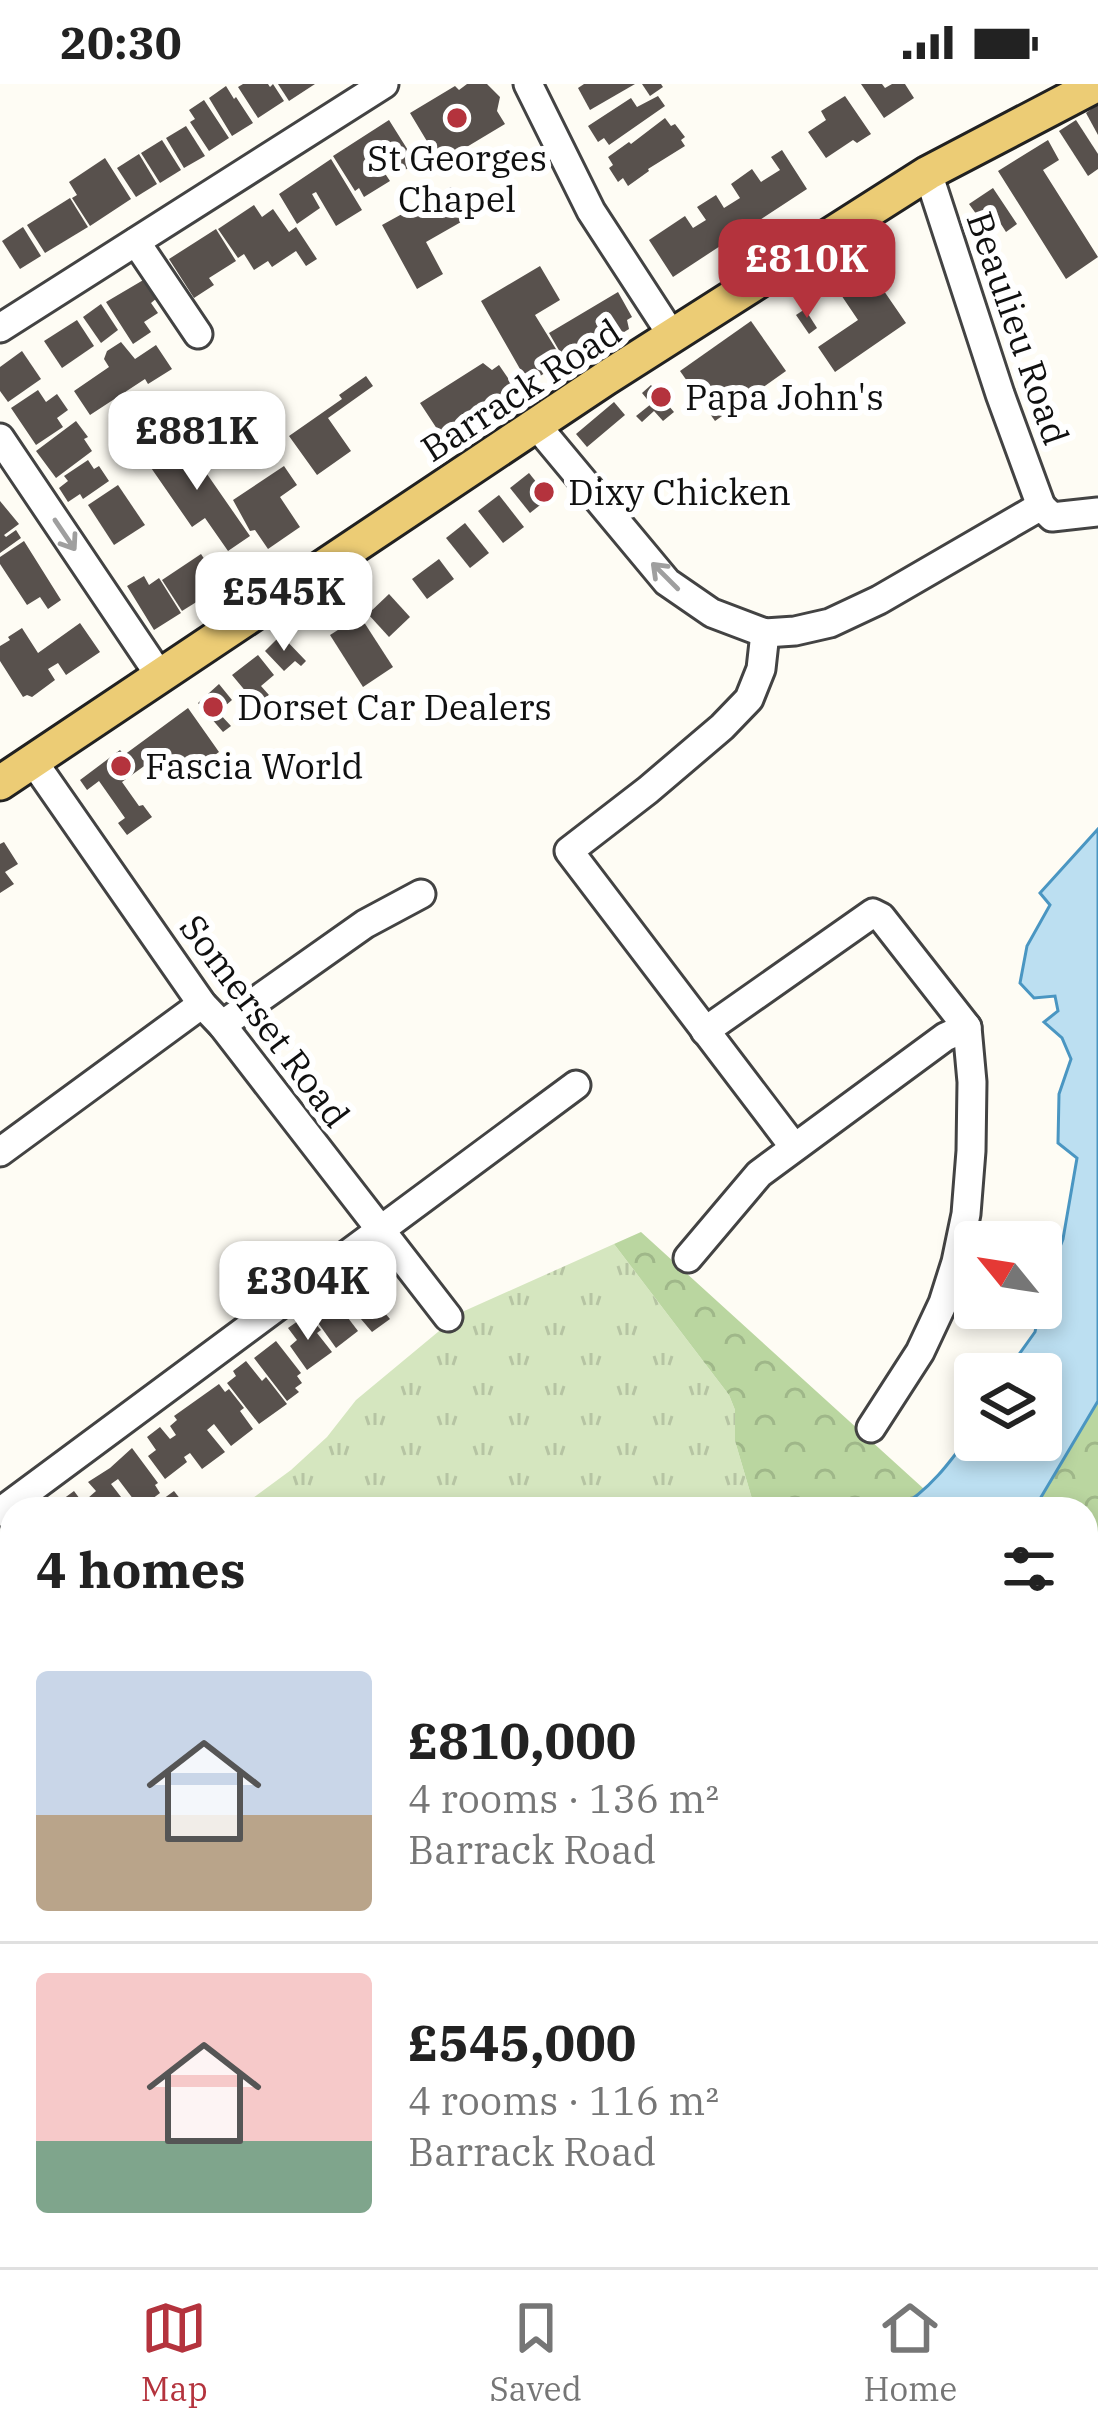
<!DOCTYPE html>
<html lang="en">
<head>
<meta charset="utf-8">
<style>
	body { margin:0; font-family:"IBM Plex Serif",serif; background:#f2f2f2; color:#222; height:100vh; display:flex; flex-direction:column; font-size:45px; white-space:nowrap }
	* { box-sizing:border-box; margin:0 }
	p { font-size:39px; color:#767676 }
	.icon { flex:none; width:66px; height:66px; fill:none; stroke:currentColor; stroke-width:2; stroke-linecap:round; stroke-linejoin:round }
	.map { position:relative; flex:1; overflow:hidden }
	.panel { position:absolute; left:0px; top:1413px; width:1098px; height:771px; display:flex; flex-direction:column; background:#fff; border-radius:36px 36px 0 0; box-shadow:0 6px 18px #0003 }
	.panel>* { flex:none }
	.needle { width:78px; rotate:300deg }
	.controls { position:absolute; left:954px; top:1137px; display:grid; gap:24px }
	.controls a { display:grid; place-items:center; width:108px; height:108px; border-radius:12px; background:#fff; box-shadow:0 6px 18px #0003; font-size:60px }
	.price { position:absolute; translate:-50% -102px; padding:0 27px; border-radius:24px; background:#fff; color:#222; font-size:39px; line-height:78px; filter:drop-shadow(0 3px 6px #0008) }
	.price::after { content:''; position:absolute; left:50%; top:72px; width:36px; height:27px; margin-left:-18px; background:inherit; clip-path:polygon(0 0,100% 0,50% 100%) }
	.price.active { background:#b4333d; color:#fff }
	ul { padding:0; list-style:none }
	li { display:flex; align-items:center; gap:36px; height:300px; padding:0 36px }
	li+li { border-top:3px solid #e0e0e0 }
	li span { display:grid; place-items:center; flex:none; width:336px; height:240px; border-radius:12px; color:#555 }
	li>.icon { margin-inline-start:auto }
	span .icon { width:144px; height:144px; fill:#fffc; stroke-width:1 }
	li b { font-size:51px }
	h2 { display:flex; justify-content:space-between; align-items:center; height:144px; padding:0 36px; font-size:51px }
	.status { display:flex; justify-content:space-between; align-items:center; height:84px; padding:0 60px; background:#fff; direction:ltr }
	.status svg { height:33px; fill:currentColor }
	.menu { display:flex; justify-content:space-around; align-items:center; height:168px; border-top:3px solid #e0e0e0; background:#fff; font-size:33px; color:#767676 }
	.menu a { display:grid; justify-items:center; gap:6px }
	.menu .active { color:#b4333d }
	.map>svg:first-child { display:block }
	.grass { fill:url(#grass-tufts) }
	.forest { fill:url(#forest-crowns) }
	.water { fill:#bcdff1; stroke:#4a96c2; stroke-width:3 }
	.building { fill:#58514d }
	.lines { fill:none; stroke-linecap:round; stroke-linejoin:round }
	.minor-casing { stroke:#434343; stroke-width:33 }
	.major-casing { stroke:#212121; stroke-width:39 }
	.minor { stroke:#fff; stroke-width:27 }
	.major { stroke:#eccc75; stroke-width:33 }
	.oneway { stroke:#9f9f9f }
	.poi-dot { fill:#b4333d; stroke:#fff; stroke-width:4.5 }
	.labels { text-anchor:middle; stroke-width:12; stroke-linejoin:round; paint-order:stroke }
	.poi-label { font-size:36px; fill:#101010; stroke:#fff; text-anchor:start }
	.street-label { font-size:36px; fill:#101010; stroke:#fff }
</style>
</head>
<body>
<div class="status"><b>20:30</b><svg viewBox="0 0 49 12"><path d="M0 12V9h3v3zM5 12V6h3v6zM10 12V3h3v9zM15 12V0h3v12zM26 1h20v11H26zM47 4h2v5h-2z"/></svg></div>
<div class="map">
<svg width="1098" height="2183" viewBox="0 0 1098 2183">
	<defs>
		<pattern id="grass-tufts" width="24" height="20" patternUnits="userSpaceOnUse" patternTransform="scale(3)"><rect width="24" height="20" fill="#d5e6bf"/><path d="M3 7l-1-3M5 7V3M7 7l1-3M15 17l-1-3M17 17v-4M19 17l1-3" fill="none" stroke="#b6c4a3"/></pattern>
		<pattern id="forest-crowns" width="20" height="18" patternUnits="userSpaceOnUse" patternTransform="scale(3)"><rect width="20" height="18" fill="#bad6a0"/><path d="M2 6a3 3 0 1 1 6 0M12 15a3 3 0 1 1 6 0" fill="none" stroke="#9fb789"/></pattern>
	</defs>
	<rect width="100%" height="100%" fill="#fefcf4"/>
	<g class="grass">
		<path d="M614,1160l115,151 6,15v31l20,68h-517l53,-39 36,-33 29,-37 106,-88z"/>
		<path d="M1098,1317v866h-744l-3,-11h735v-747h-52z"/>
		<path d="M12,1592v462l-12,1v-455z"/>
	</g>
	<g class="forest">
		<path d="M641,1148l283,257 -27,20h-142l-20,-68v-31l-6,-15 -115,-151z"/>
		<path d="M1098,1317v699l-12,-12v-579h-52z"/>
		<path d="M12,2054v79l-12,-4v-74z"/>
		<path d="M253,2172h98l3,11h-129z"/>
		<path d="M877,2172h157l5,11h-160z"/>
	</g>
	<g class="water">
		<path d="M1098,745v572l-64,108h-137c34,-19 56,-51 78,-81v12h66v-66h-36l30,-42 10,-47 18,-46 14,-81 -19,-15 1,-49 12,-35 -9,-21 -18,-16 14,-11 -3,-15 -21,2 -14,-15 7,-37 23,-41 -10,-12z"/>
		<path d="M0,2129l12,4v39h241l-28,11h-225z"/>
	</g>
	<g class="building">
		<path d="M243,0h25l2,3 3,-3 11,17 -26,17 -20,-31z"/>
		<path d="M278,0h37l-26,17z"/>
		<path d="M467,0h20l13,13 -3,14 8,13 -65,39 -30,-50 45,-27 4,4z"/>
		<path d="M584,0h51l-45,26 -12,-22z"/>
		<path d="M642,0h19l2,3 -13,9z"/>
		<path d="M861,0h21l3,4 7,-4h13l9,14 -30,20z"/>
		<path d="M226,2l8,13 2,-2 17,26 -21,13 -23,-38z"/>
		<path d="M658,12l7,10 -56,39 -5,-7 -6,4 -10,-16 43,-28 6,9z"/>
		<path d="M845,12l26,38 -14,9 -4,-3 -27,18 -18,-26 18,-12 -5,-9z"/>
		<path d="M204,16l25,38 -20,13 -19,-29 5,-3 -6,-9z"/>
		<path d="M1098,20v31l-12,-22z"/>
		<path d="M665,34l6,8 4,-2 10,13 -4,3 4,6 -37,23 1,2 -21,15 -5,-8 -5,4 -9,-14 4,-3 -5,-8 21,-15 2,2z"/>
		<path d="M389,36l27,43 -14,9 -5,-8 -13,8 6,9 -26,16 -5,-9 -4,3 -22,-35z"/>
		<path d="M1076,36l22,34v15l-10,7 -29,-45z"/>
		<path d="M186,42l19,30 -21,12 -18,-30z"/>
		<path d="M162,56l19,30 -21,13 -19,-30z"/>
		<path d="M1048,56l11,20 -16,10 55,87 -32,22 -68,-108z"/>
		<path d="M782,66l25,39 -134,88 -24,-37 36,-24 8,12 13,-8 -9,-13 19,-12 8,13 16,-10 -9,-14 21,-15 9,13 19,-12 -9,-13z"/>
		<path d="M139,70l18,30 -21,13 -19,-29z"/>
		<path d="M105,74l26,41 -41,27 -18,-28 5,-3 -8,-13z"/>
		<path d="M331,75l31,51 -26,16 -20,-34 -4,2 8,14 -23,16 -18,-30z"/>
		<path d="M451,103l17,31 -42,24 17,32 -26,15 -35,-64z"/>
		<path d="M993,104l24,36 -11,8 -7,-11 -12,8 -18,-25z"/>
		<path d="M70,114l18,29 -43,26 -18,-28z"/>
		<path d="M254,121l8,12 11,-8 16,23 7,-5 21,32 -11,7 -10,-15 -24,16 -4,-6 -14,9 -10,-16 -6,4 -20,-29z"/>
		<path d="M23,143l18,29 -21,13 -18,-28z"/>
		<path d="M216,145l20,32 -27,17 5,7 -20,13 -25,-39z"/>
		<path d="M864,178l42,61 -71,49 -17,-25 40,-27 -25,-37z"/>
		<path d="M540,182l20,34 -25,15 29,47 -36,21 -47,-82z"/>
		<path d="M145,195l12,19 -6,5 7,10 -14,9 7,10 -18,12 -27,-42z"/>
		<path d="M618,208l14,25 -5,3 2,9 -26,16 -1,-8 -38,22 -15,-26z"/>
		<path d="M101,220l17,26 -17,13 -18,-26z"/>
		<path d="M805,225l12,19 -8,6 -13,-19z"/>
		<path d="M77,236l17,26 -32,22 -18,-27z"/>
		<path d="M751,237l35,50 -71,50 -35,-50z"/>
		<path d="M121,258l14,17 21,-14 16,24 -24,15 -3,-5 -55,36 -16,-24 35,-24 -5,-8 3,-8z"/>
		<path d="M22,267l19,28 -33,23 -8,-11v-24z"/>
		<path d="M483,279l9,7 7,-5 20,29 -29,18 -2,-4 -45,30 -23,-35z"/>
		<path d="M366,292l7,10 -45,32 23,33 -34,24 -28,-39 53,-37 -3,-4z"/>
		<path d="M651,301l23,27 -11,9 -9,-10 -12,11 -6,-6 15,-12 -9,-11z"/>
		<path d="M38,306l8,12 11,-8 11,16 -11,8 6,9 -27,18 -25,-37z"/>
		<path d="M614,318l11,13 -38,32 -11,-13z"/>
		<path d="M76,337l12,16 -4,2 8,12 -36,27 -20,-27z"/>
		<path d="M182,354l68,98 -22,15 -23,-33 -13,9 -45,-65z"/>
		<path d="M88,376l6,9 5,-3 10,15 -26,18 -3,-5 -12,8 -9,-14 9,-7 -4,-5z"/>
		<path d="M284,382l13,19 -17,12 20,30 -32,22 -13,-19 -5,1 -17,-31z"/>
		<path d="M529,389l20,25 -19,15 -20,-25z"/>
		<path d="M118,401l27,40 -31,20 -26,-40z"/>
		<path d="M499,411l25,32 -21,16 -25,-32z"/>
		<path d="M0,417l19,23 -15,11 2,2 10,-7 5,8 -21,15z"/>
		<path d="M465,439l24,30 -19,15 -24,-30z"/>
		<path d="M24,457l37,59 -13,9 -8,-12 -13,8 -27,-41v-7z"/>
		<path d="M201,470l21,32 -40,25 -20,-31z"/>
		<path d="M439,475l15,20 -27,20 -15,-20z"/>
		<path d="M144,492l5,9 10,-7 22,35 -27,17 -27,-44z"/>
		<path d="M389,510l21,23 -21,20 -21,-23z"/>
		<path d="M360,532l33,51 -30,20 -33,-52z"/>
		<path d="M80,539l20,29 -34,23 -8,-12 -10,6 7,11 -23,17 -5,-2 -4,2 -23,-36v-15l10,-6 -2,-3 14,-9 16,25z"/>
		<path d="M281,551l25,26 -5,5 -6,-5 -11,10 -19,-20z"/>
		<path d="M258,571l16,20 -13,11 8,9 -12,10 -25,-30z"/>
		<path d="M219,600l13,16 -14,12 13,14 -8,6 -25,-29z"/>
		<path d="M188,624l31,44 -39,28 -12,-16 -14,10 -7,-10 -25,18 17,24 4,-1 9,12 -25,18 -9,-12 7,-5 -26,-37 -12,9 -7,-10 40,-30 4,5z"/>
		<path d="M4,758l14,22 -13,8 9,12 -14,9v-49z"/>
		<path d="M361,1190l27,35 -4,3 6,7 -18,13 -34,-40z"/>
		<path d="M332,1213l26,34 -22,17 -25,-35z"/>
		<path d="M305,1232l5,8 4,-2 7,8 -4,3 15,19 -25,18 -17,-24 7,-6 -9,-12z"/>
		<path d="M276,1257l25,32 -4,3 5,7 -7,5 4,4 -12,9 -33,-43z"/>
		<path d="M246,1277l16,20 4,-4 21,27 -28,20 -32,-41 9,-7 -3,-5z"/>
		<path d="M219,1300l6,8 4,-3 15,19 -4,3 13,18 -22,17 -17,-22 -7,6 18,22 -23,17 -12,-16 -6,4 3,5 -22,17 -17,-23 8,-6 -9,-13 13,-10 10,12 6,-4 -6,-9 7,-6 -3,-4z"/>
		<path d="M132,1364l26,35 -3,2 5,8 -20,15 -22,-29 -7,5 17,22 -4,3h-27l-9,-11 8,-7 -8,-9 22,-14z"/>
		<path d="M74,1407l9,12 5,6h-24l-5,-7z"/>
		<path d="M174,1407l14,18h-17l-8,-10z"/>
		<path d="M12,1455v38l-10,-13 9,-7 -8,-11z"/>
		<path d="M0,1484l10,13 -5,5 7,9v14l-12,9z"/>
	</g>
	<g class="lines">
		<g class="minor-casing">
			<g id="minor">
				<path d="M528,0l63,127 82,126"/>
				<path d="M928,89l72,221 41,112"/>
				<path d="M136,158l62,92"/>
				<path d="M0,244l384,-244"/>
				<path d="M537,342l130,156 45,31 53,20 30,-2 35,-8 49,-23 162,-94 11,11 46,-5"/>
				<path d="M0,354l160,238"/>
				<path d="M765,549l-4,36 -12,30 -27,28 -74,63 -79,61 225,296"/>
				<path d="M33,677l169,243 20,21 226,292"/>
				<path d="M222,941l143,-101 56,-30"/>
				<path d="M705,947l168,-118 8,4 86,110 5,55 -1,69 -5,63 -10,48 -13,41 -23,49 -49,76"/>
				<path d="M0,1068l202,-148"/>
				<path d="M688,1174l71,-84 186,-137 22,-10"/>
				<path d="M0,1428l576,-427"/>
			</g>
		</g>
		<g class="major-casing">
			<path id="major" d="M0,699l606,-405 322,-205 170,-89"/>
		</g>
		<use href="#minor" class="minor"/>
		<use href="#major" class="major"/>
	</g>
	<defs><path id="oneway-shaft" d="M-6 0H5M1.5-3L5.5 0L1.5 3" fill="none" stroke-width="1.6" stroke-linecap="round" stroke-linejoin="round" transform="scale(3)"/></defs>
	<g class="oneway">
		<use href="#oneway-shaft" transform="translate(65 451) rotate(56)"/>
		<use href="#oneway-shaft" transform="translate(665 492) rotate(-135)"/>
	</g>
	<g class="poi-dot">
		<circle cx="457" cy="34" r="12"/>
		<circle cx="661" cy="313" r="12"/>
		<circle cx="544" cy="408" r="12"/>
		<circle cx="213" cy="623" r="12"/>
		<circle cx="121" cy="682" r="12"/>
	</g>
	<g class="labels">
		<g class="poi-label">
			<text x="457" y="87" text-anchor="middle">St Georges<tspan x="457" dy="41">Chapel</tspan></text>
			<text x="685" y="326">Papa John's</text>
			<text x="568" y="421">Dixy Chicken</text>
			<text x="237" y="636">Dorset Car Dealers</text>
			<text x="145" y="695">Fascia World</text>
		</g>
		<g class="street-label">
			<text transform="translate(1018 244) rotate(71)" y="13">Beaulieu Road</text>
			<text transform="translate(521 306) rotate(-33)" y="13">Barrack Road</text>
			<text transform="translate(265 937) rotate(53)" y="13">Somerset Road</text>
		</g>
	</g>
</svg>
<div class="controls">
<a><svg class="needle" viewBox="-14 -14 28 28"><path d="M0-13l5 13h-10z" fill="#e53935"/><path d="M0 13l5-13h-10z" fill="#767676"/></svg></a>
<a><svg class="icon" aria-label="layers" viewBox="0 0 24 24"><path d="M12 4l9 5-9 5-9-5zM3 14l9 5 9-5"/></svg></a>
</div>
<b class="price active" style="left:807px;top:237px">£810K</b>
<b class="price" style="left:197px;top:409px">£881K</b>
<b class="price" style="left:284px;top:570px">£545K</b>
<b class="price" style="left:308px;top:1259px">£304K</b>
<section class="panel">
<h2>4 homes<svg class="icon" aria-label="filters" viewBox="0 0 24 24"><path d="M4 7h16M4 17h16"/><circle cx="9" cy="7" r="2"/><circle cx="15" cy="17" r="2"/></svg></h2>
<ul>
<li><span style="background:linear-gradient(#c9d6e8 60%,#b9a48a 0)"><svg class="icon" aria-label="home" viewBox="0 0 24 24"><path d="M3 11l9-7 9 7M6 9v11h12V9"/></svg></span><div><b>£810,000</b><p>4 rooms · 136 m²</p><p>Barrack Road</p></div></li>
<li><span style="background:linear-gradient(#f6c9c9 70%,#7fa58c 0)"><svg class="icon" aria-label="home" viewBox="0 0 24 24"><path d="M3 11l9-7 9 7M6 9v11h12V9"/></svg></span><div><b>£545,000</b><p>4 rooms · 116 m²</p><p>Barrack Road</p></div></li>
</ul>
</section>
</div>
<nav class="menu">
<a class="active"><svg class="icon" aria-label="map" viewBox="0 0 24 24"><path d="M3 6l6-2 6 2 6-2v14l-6 2-6-2-6 2zM9 4v14M15 6v14"/></svg>Map</a>
<a><svg class="icon" aria-label="saved" viewBox="0 0 24 24"><path d="M7 4h10v16l-5-4-5 4z"/></svg>Saved</a>
<a><svg class="icon" aria-label="home" viewBox="0 0 24 24"><path d="M3 11l9-7 9 7M6 9v11h12V9"/></svg>Home</a>
</nav>
</body>
</html>
